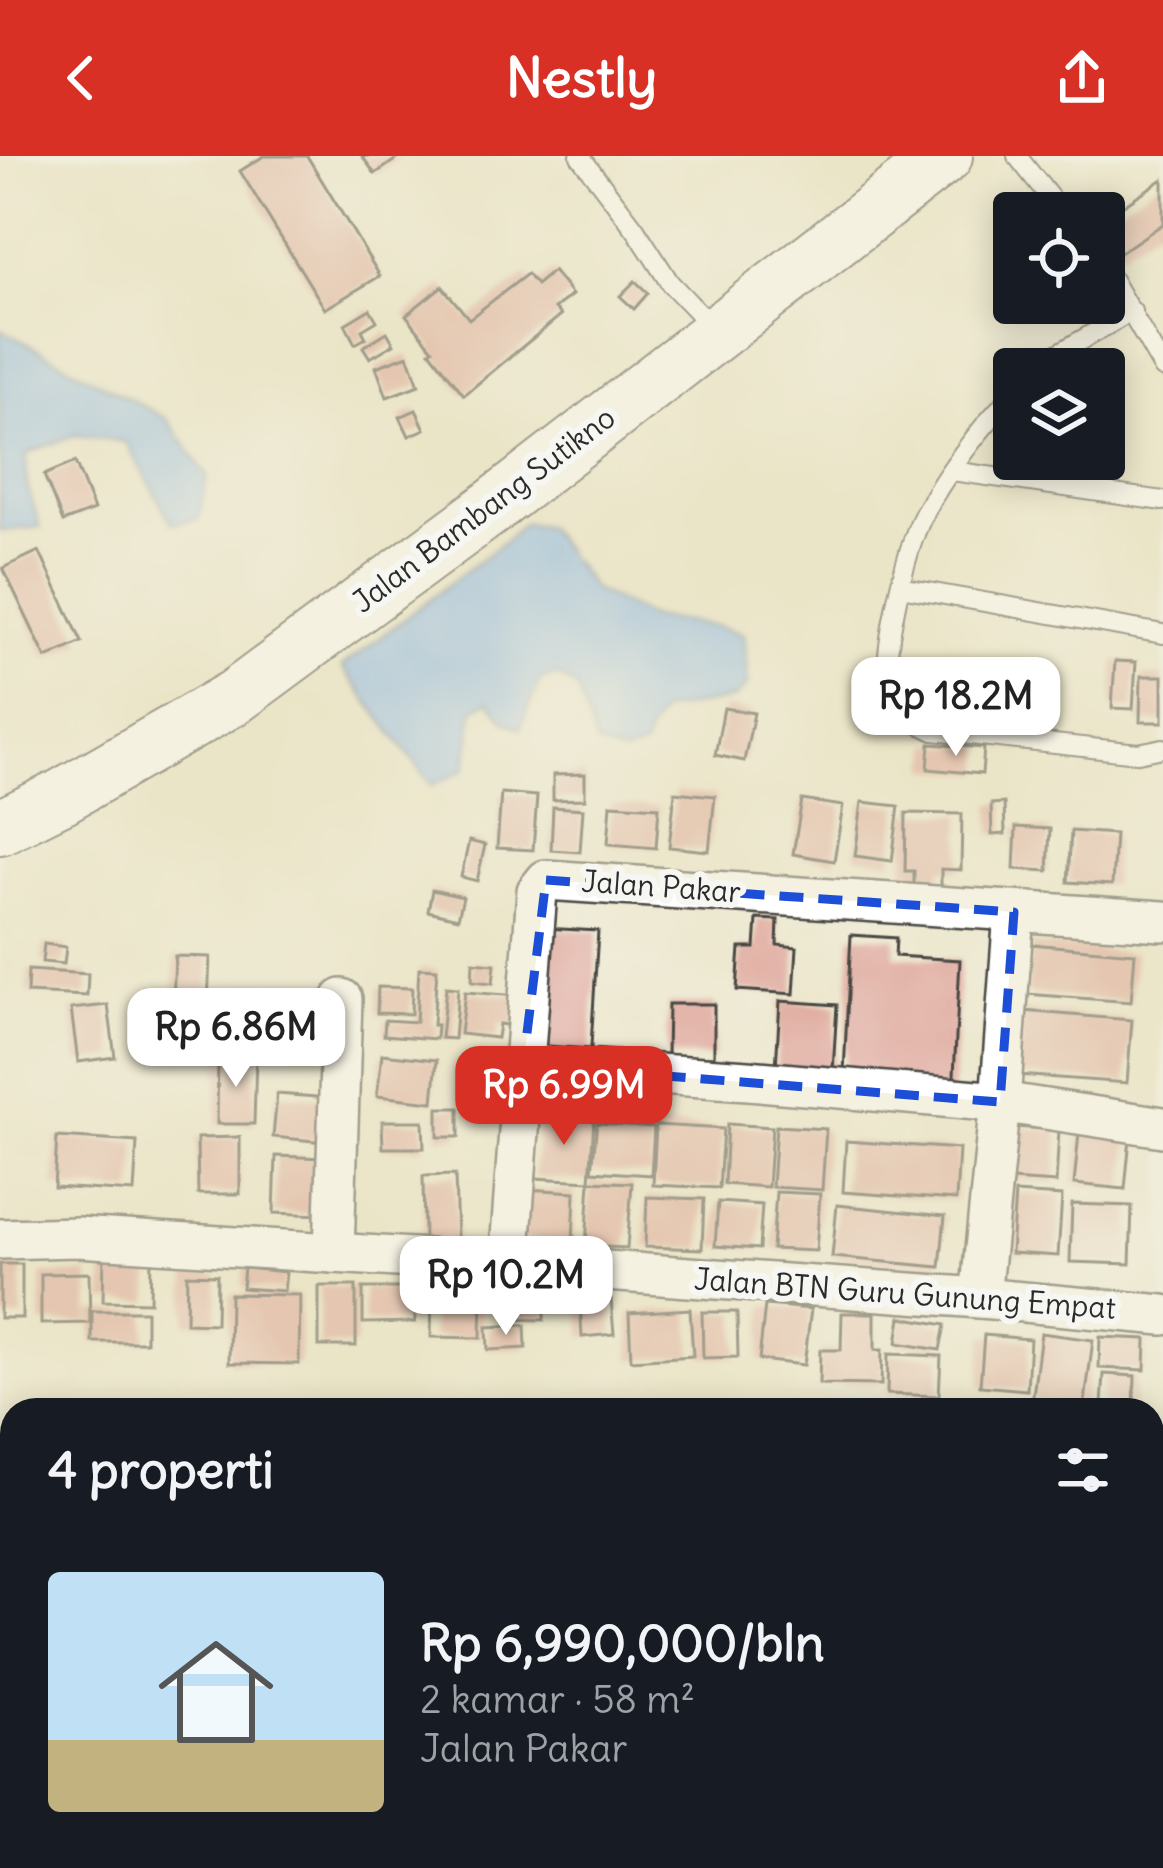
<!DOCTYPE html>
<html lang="id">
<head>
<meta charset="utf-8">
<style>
	body { margin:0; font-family:Delius,sans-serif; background:#20242c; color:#f1f3f6; height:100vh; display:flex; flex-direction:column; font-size:45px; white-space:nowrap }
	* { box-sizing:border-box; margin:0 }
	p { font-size:39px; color:#9ea1a6 }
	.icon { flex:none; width:66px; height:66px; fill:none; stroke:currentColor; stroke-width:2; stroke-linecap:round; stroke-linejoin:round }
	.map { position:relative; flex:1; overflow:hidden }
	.side { position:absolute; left:0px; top:1242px; width:1164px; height:471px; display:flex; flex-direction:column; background:#171b24; border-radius:36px 36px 0 0; box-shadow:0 6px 30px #0003 }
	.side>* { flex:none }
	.controls { position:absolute; left:993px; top:36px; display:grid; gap:24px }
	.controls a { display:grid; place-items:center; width:132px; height:132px; border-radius:12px; background:#171b24; box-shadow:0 6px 30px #0003; font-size:60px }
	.price { position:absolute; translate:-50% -102px; padding:0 27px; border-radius:24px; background:#fff; color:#222; font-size:39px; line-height:78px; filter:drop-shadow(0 3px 6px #0008) }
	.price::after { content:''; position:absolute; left:50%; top:72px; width:36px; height:27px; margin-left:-18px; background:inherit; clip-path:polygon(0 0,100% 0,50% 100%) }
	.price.active { background:#d93025; color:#fff }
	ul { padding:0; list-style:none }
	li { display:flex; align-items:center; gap:36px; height:300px; padding:0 48px }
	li+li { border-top:3px solid #363941 }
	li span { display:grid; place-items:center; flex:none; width:336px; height:240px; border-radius:12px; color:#555 }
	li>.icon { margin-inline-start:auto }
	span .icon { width:144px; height:144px; fill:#fffc; stroke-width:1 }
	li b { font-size:51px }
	h2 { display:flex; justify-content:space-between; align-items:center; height:144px; padding:0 48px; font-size:51px }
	header { display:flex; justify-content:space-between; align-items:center; height:156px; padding:0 48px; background:#d93025; color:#fff; font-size:54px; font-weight:800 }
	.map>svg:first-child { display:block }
	.water { fill:#80b2ec; stroke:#566e8c; stroke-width:3 }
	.building { fill:#dea294 }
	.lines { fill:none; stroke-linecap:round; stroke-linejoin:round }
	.lane-casing { stroke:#484743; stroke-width:22 }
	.street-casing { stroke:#484743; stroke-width:44 }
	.secondary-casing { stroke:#484743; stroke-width:58 }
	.lane { stroke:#fff; stroke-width:18 }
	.street { stroke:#fff; stroke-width:39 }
	.secondary { stroke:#fff; stroke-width:54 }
	.marked { fill:none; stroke:#1d4ed8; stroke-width:9; stroke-dasharray:24 15; stroke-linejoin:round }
	.labels { text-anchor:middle; stroke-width:12; stroke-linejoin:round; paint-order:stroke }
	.street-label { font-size:30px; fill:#2b2b2b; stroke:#f6f6f2 }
</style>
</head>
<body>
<header><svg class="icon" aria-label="back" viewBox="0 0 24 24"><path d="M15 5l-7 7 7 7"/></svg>Nestly<svg class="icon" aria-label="share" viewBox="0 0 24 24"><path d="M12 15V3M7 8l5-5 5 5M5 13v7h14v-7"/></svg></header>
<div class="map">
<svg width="1163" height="1712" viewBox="0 0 1163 1712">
	<rect width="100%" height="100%" fill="#f6f6f2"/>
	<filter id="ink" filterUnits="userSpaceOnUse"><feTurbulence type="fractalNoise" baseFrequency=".00833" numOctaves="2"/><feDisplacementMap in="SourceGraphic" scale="24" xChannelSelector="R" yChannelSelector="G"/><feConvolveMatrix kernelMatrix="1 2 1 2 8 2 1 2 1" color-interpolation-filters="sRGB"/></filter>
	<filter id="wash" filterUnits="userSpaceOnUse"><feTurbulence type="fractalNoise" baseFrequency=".004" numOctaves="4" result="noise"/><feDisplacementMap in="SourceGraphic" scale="48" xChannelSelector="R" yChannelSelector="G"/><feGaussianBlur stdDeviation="2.7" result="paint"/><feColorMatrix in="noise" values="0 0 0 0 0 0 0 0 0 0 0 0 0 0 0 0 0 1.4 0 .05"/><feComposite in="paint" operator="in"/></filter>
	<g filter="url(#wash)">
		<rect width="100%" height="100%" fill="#ebe5c8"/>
		<g class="water">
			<path d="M0,173l167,90 40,57 -8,43 -27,4 -46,-81 -52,-7 -48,19 1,31 13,42 -40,4z"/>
			<path d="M523,367l23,4 48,63 55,27 65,9 29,8 5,50 -15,15 -71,12 -14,21 -4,15 -21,8 -27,-10 -19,-57 -20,-13 -17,5 -20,49 -15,-8 -16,-20 -15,8 -8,60 -34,16 -90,-118 163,-126z"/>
		</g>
		<g id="blocks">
			<g class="building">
				<path d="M264,0h43l73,120 -55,33 -85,-138z"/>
				<path d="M362,0h39l-26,18z"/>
				<path d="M1163,23v45l-45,30 -14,-21v-15z"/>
				<path d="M553,115l19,24 -17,13 6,7 -97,80 -34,-44 3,-2 -27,-34 36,-29 27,33 58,-45 9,11z"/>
				<path d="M635,125l13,12 -14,16 -14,-13z"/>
				<path d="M370,153l7,12 -15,9 4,8 -11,6 -10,-20z"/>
				<path d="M387,176l7,12 -24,14 -7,-11z"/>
				<path d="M408,199l11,30 -32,12 -11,-30z"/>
				<path d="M416,254l9,19 -16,7 -9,-19z"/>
				<path d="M75,306l19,48 -31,12 -19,-47z"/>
				<path d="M39,395l43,91 -36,16 -43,-90z"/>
				<path d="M1115,505l21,1 -3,47 -21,-1z"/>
				<path d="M1141,520h22v46h-23z"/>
				<path d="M724,552l30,5 -10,48 -29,-6z"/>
				<path d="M930,588l54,4 -2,26 -54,-5z"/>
				<path d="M585,618v25l-32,1v-25z"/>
				<path d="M675,636l40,4 -6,55 -40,-4z"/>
				<path d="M501,637l36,3 -4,54 -36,-2z"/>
				<path d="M802,644l41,6 -9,55 -41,-7z"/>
				<path d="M862,646l37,4 -7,55 -37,-5z"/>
				<path d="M1004,647l1,31 -13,1 -1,-31z"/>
				<path d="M611,648l48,3 -3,41 -48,-4z"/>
				<path d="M553,651l30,2 -3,43 -29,-2z"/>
				<path d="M906,657l56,1 -1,56 -20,-1v19l-27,-1v-16h-9z"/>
				<path d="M1016,671l34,2 -2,42 -34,-2z"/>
				<path d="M1071,675l44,3 -3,51 -44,-3z"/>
				<path d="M469,685l16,4 -8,36 -16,-4z"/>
				<path d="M432,734l31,7 -5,21 -30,-7z"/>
				<path d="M757,763l21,1 -1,25 20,2 -3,47 -57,-4 3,-42h15z"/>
				<path d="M543,772l55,3 -8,131 -52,-4z"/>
				<path d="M851,779l45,3 -1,18 65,4 -7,135 -109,-23z"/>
				<path d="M44,788l22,3 -2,17 -22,-2z"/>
				<path d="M1031,788l104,9 -4,49 -104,-8z"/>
				<path d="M175,800l35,1 -2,47 -35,-1z"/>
				<path d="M473,806l22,2 -2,19 -21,-2z"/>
				<path d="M419,812l18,1 -4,56h4l-1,14 -52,-4 1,-15 31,2z"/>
				<path d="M28,814l60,4 -1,22 -60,-3z"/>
				<path d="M378,831l34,1 -1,26 -34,-1z"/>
				<path d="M446,831l12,1 -4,51 -13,-1z"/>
				<path d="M465,836l53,4 -4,30 -15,-2 -2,14 -37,-4z"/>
				<path d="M780,845l57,4 -4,66 -57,-3z"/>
				<path d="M668,848h46v53l-47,-1z"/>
				<path d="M108,849l7,52 -37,5 -7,-53z"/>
				<path d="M1023,855l109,9 -5,63 -109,-8z"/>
				<path d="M382,898l55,6 -4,42 -56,-6z"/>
				<path d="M218,899l38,1 -2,68h-37z"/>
				<path d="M277,938l52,4 -4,44 -52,-5z"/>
				<rect x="438" y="952" width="21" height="29"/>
				<path d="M538,959l56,3 -4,63 -56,-3z"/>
				<path d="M382,965h41l1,27h-41z"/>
				<path d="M597,967l57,4 -3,48 -59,-4z"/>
				<path d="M727,968l45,3 -4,60 -44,-3z"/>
				<path d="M656,969l67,4 -4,59 -66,-3z"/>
				<path d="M776,970l50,3 -4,61 -50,-3z"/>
				<path d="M1014,971l45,3 -3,53 -45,-3z"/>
				<path d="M1079,977l51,5 -5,51 -51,-5z"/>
				<path d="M57,981l80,5 -3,50 -80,-5z"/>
				<path d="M240,981v57h-42l-1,-56z"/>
				<path d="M846,985l113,8 -3,51 -113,-8z"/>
				<path d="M276,1000l47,2 -2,57 -47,-2z"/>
				<path d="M455,1019l2,64 -33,1 -1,-64z"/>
				<path d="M590,1025l42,2 -5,65 -41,-2z"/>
				<path d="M525,1033l50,3 -2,50 -50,-3z"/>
				<path d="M776,1036l44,2 -4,57 -44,-2z"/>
				<path d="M1015,1037l47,3 -4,60 -47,-3z"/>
				<path d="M647,1041l57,2 -2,50 -57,-2z"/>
				<path d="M718,1046l44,3 -3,44 -44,-3z"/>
				<path d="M1072,1048l60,2 -2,58 -60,-2z"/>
				<path d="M837,1049l108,11 -5,51 -108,-10z"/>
				<path d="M104,1100l47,1 -1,45 -47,-1z"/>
				<rect x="0" y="1108" width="22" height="54"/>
				<path d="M244,1112l42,4 -2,19 -42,-3z"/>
				<path d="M89,1117l1,50 -49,1v-50z"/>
				<path d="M187,1118l30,1 -1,49 -30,-1z"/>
				<rect x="319" y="1130" width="37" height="60"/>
				<path d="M363,1132h51l1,34 -52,1z"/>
				<path d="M230,1138l70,1 -1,69 -70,-1z"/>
				<path d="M432,1138l50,1 -1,43 -50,-1z"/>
				<path d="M611,1143l3,35 -32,3 -2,-36z"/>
				<path d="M505,1146l39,2v16l-39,-1z"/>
				<path d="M765,1149l46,4 -7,56 -45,-5z"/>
				<path d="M690,1153l3,47 -62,4 -2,-47z"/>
				<rect x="92" y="1155" width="54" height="31"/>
				<path d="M702,1156h35l1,45 -35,1z"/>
				<path d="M842,1157h33v37h7l-1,35 -62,-1 1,-34h21z"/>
				<path d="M901,1161l44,8 -5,25 -43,-7z"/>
				<path d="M525,1169l1,23 -38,2 -1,-23z"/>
				<path d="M1041,1177l52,7 -9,70 -52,-6z"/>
				<path d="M984,1179l46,4 -3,51 -47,-4z"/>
				<path d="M1100,1181l46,2 -1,31 -46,-2z"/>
				<path d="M888,1198l53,2 -2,40 -52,-2z"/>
				<path d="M1104,1218l31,2 -1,30 -32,-2z"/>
				<path d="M10,1426l2,34 -12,1v-34z"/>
				<path d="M1152,1641l11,10v25l-11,11z"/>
				<path d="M602,1701h58l-3,11h-58z"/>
			</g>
		</g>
	</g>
	<g filter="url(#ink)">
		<use href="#blocks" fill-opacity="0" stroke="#484743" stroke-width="3"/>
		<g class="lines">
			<g class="lane-casing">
				<g id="lane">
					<path d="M580,0l56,74 34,53 43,45"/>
					<path d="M1017,0l45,57"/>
					<path d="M1104,110l59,102"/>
					<path d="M1041,213l16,-15 75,-43"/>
					<path d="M1014,238c-31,29 -76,89 -94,128 -16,36 -40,136 -31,174 2,6 5,11 8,17l37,18 204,22 25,-5"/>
					<path d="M952,315l211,30"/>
					<path d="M900,431l263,47"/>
				</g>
			</g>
			<g class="street-casing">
				<g id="street">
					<path d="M523,909l225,15 252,22 163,25"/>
					<path d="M0,1083l77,-2 432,27 471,34 183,17"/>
					<path d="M334,1097l8,-254"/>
					<path d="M509,1108l28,-373 9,-11 617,41"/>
					<path d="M980,1142l20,-196 14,-190"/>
					<path d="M0,1374l12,-1"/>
					<path d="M1152,1578l11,11"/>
					<path d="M428,1701l15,11"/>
					<path d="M893,1701l32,11"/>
					<path d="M1160,1712l3,-3"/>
				</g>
			</g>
			<g class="secondary-casing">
				<path id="secondary" d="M0,671l61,-30 174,-100 256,-189 454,-352"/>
			</g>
			<use href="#lane" class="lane"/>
			<use href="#street" class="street"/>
			<use href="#secondary" class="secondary"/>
		</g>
	</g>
	<path d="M0 0H1163V1712H0ZM546,724l468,32 -14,190 -477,-37z" fill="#ebe5c8" fill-opacity=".55" fill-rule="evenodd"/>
	<path class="marked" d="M546,724l468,32 -14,190 -477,-37z"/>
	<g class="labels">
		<g class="street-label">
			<text transform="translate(484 354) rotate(-37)" y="10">Jalan Bambang Sutikno</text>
			<text transform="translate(661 731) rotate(4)" y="10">Jalan Pakar</text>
			<text transform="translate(905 1138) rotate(4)" y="10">Jalan BTN Guru Gunung Empat</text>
		</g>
	</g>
</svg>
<div class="controls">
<a><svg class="icon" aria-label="locate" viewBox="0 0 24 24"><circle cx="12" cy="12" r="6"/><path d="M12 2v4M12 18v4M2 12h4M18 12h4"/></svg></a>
<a><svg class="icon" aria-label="layers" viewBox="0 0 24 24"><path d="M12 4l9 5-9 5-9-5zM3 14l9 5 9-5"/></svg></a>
</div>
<b class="price" style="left:956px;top:603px">Rp 18.2M</b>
<b class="price" style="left:236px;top:934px">Rp 6.86M</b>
<b class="price active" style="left:564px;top:992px">Rp 6.99M</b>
<b class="price" style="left:506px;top:1182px">Rp 10.2M</b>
<section class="side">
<h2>4 properti<svg class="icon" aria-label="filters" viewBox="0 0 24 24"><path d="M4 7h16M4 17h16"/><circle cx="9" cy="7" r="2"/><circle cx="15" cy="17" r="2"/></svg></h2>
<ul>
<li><span style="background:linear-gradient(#bfe0f5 70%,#c2b280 0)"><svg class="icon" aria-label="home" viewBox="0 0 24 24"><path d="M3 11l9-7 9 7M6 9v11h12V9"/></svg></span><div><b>Rp 6,990,000/bln</b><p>2 kamar · 58 m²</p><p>Jalan Pakar</p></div></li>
</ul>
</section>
</div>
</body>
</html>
